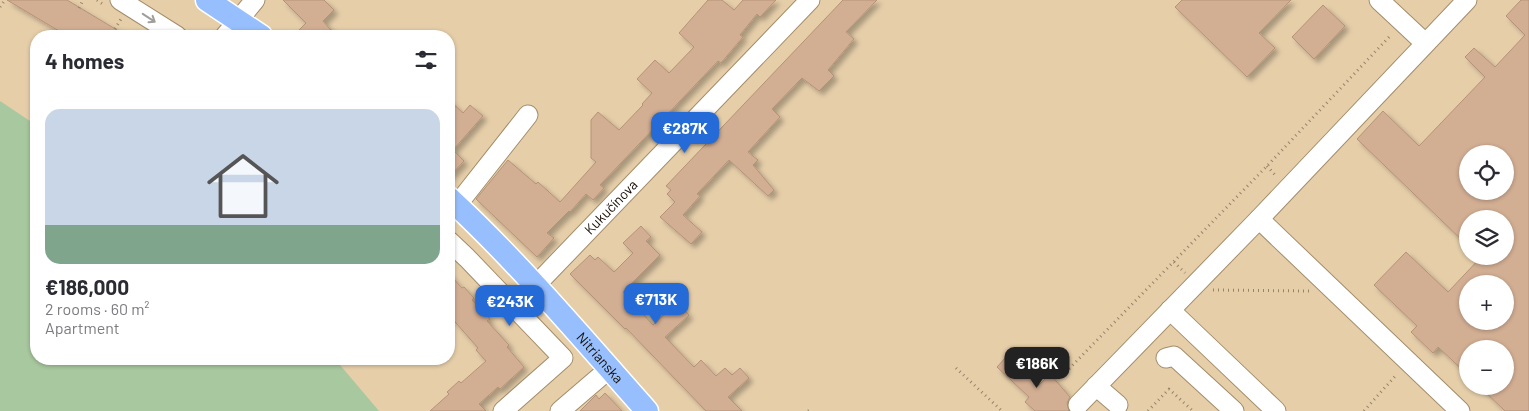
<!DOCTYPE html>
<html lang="en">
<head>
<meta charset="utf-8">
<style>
	body { margin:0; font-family:Barlow,sans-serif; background:#f2f2f3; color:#2b2b33; height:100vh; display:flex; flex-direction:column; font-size:19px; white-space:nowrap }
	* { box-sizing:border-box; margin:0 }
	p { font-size:16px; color:#7c7c81 }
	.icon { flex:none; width:28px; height:28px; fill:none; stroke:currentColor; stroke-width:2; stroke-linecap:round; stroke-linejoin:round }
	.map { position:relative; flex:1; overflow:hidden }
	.side { position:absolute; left:30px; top:30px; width:425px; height:335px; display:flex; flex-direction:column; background:#fff; border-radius:20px; box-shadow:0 1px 4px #0004 }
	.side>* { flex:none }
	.tools { position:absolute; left:1459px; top:145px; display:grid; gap:10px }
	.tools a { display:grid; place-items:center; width:55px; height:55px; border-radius:50%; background:#fff; box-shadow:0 1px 4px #0004; font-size:25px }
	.price { position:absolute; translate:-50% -42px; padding:0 11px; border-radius:10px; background:#246bd7; color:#fff; font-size:16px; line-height:32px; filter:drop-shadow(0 1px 2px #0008) }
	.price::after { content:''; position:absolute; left:50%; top:30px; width:15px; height:11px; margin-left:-8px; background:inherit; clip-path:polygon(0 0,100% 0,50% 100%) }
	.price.selected { background:#222; color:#fff }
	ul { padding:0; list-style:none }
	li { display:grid; align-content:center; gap:10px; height:265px; padding:0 15px }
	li+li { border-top:1px solid #e1e1e2 }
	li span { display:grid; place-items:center; height:155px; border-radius:15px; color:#555 }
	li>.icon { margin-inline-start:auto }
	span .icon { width:90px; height:90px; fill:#fffc; stroke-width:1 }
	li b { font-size:21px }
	h2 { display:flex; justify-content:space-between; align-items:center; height:60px; padding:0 15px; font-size:21px }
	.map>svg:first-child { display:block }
	.green { fill:#a8c89f }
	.building { fill:#d2ae93; stroke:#b59378; fill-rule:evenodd; filter:url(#shadow) }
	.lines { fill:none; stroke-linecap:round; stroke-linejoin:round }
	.minor-casing { stroke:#a38d6a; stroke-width:21 }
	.major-casing { stroke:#fff; stroke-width:25 }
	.path { stroke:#968469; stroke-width:3; stroke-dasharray:1 4; stroke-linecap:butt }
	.minor { stroke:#fff; stroke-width:19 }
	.major { stroke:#98bffd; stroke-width:22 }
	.oneway { stroke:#a19e9a }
	.labels { text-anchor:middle; stroke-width:4; stroke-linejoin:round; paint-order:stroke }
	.street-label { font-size:14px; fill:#140c02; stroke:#fdf1de }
</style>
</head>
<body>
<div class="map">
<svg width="1529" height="411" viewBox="0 0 1529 411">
	<defs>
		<filter id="shadow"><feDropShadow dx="4" dy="4" stdDeviation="2.5" flood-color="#0004"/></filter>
	</defs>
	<rect width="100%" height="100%" fill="#e6cea9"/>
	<path class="green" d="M0,101l36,24v234h299l44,52h-379z"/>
	<g class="building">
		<path d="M7,0h60l60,36h-71l3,-5z"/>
		<path d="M283,0h41l10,10 -11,11 13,15h-43l13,-13z"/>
		<path d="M708,0h14l12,10 9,-10h33l-16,17 -3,-3 -17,21 3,2 -22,26 -3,-2 -118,124 4,3 -11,12 -7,-6 -16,18 -1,-1 -22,22 7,5 -17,19 -61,-58 32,-39 28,24 2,-2 22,20 36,-40 -5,-4v-38l7,-8 21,18 24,-25 -1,-1 10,-11 -15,-14 18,-19 14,13 25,-26 -15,-14z"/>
		<path d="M843,0h34l-31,32 8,7 -26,31 6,6 -15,15 -17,-13 -5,5 -25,26 8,8 -32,35 10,8 -5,5 21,25 -6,6 -39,-36 -32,34 3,2 -17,19 19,17 -11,12 -31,-27 15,-15 -8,-8 4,-4 -5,-4z"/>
		<path d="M1182,0h109l-32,33 16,15 -28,29 -72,-70z"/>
		<path d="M1521,0h8v411h-24l-26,-25h26v-37h-37v26l-30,-28 -5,6 -22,-21 6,-6 -43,-41 32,-33 42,40 34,-36h23v-37h-37v27l-111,-107 26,-28 36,35 66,-69 -20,-20 9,-9 21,19 30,-32 -19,-19zM1468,154h37v37h-37zM1468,284h37v37h-37z"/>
		<path d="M1323,5l22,21 -31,33 -22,-22z"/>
		<path d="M449,100l14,13 7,-8 13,11 -30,34 11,11 -15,16z"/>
		<path d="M641,226l10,11 -5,4 14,14 -37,37 30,33 24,-23 12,13 -24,22 29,30 7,-7 15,16 9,-8 7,7 8,-7 9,10 -21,19 14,14h-36l-80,-83 -1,1 -55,-55 20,-19 5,5 3,-3 16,15 19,-19 -10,-10z"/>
		<path d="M449,274l13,14 2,-1 10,11 -2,2 18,19 -3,2 22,24 -2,2 17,20 -24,22 -2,-2 -19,17 7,7h-56l19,-17 -2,-2 12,-11 2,2 25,-22 -10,-11 2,-2 -29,-33z"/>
		<path d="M1007,356l31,30 12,-12 20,23 -3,6 2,8h-34l-10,-9 4,-5 -32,-30z"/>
		<path d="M605,393l17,18h-42l16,-16 3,4z"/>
	</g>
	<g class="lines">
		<g class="minor-casing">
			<g id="minor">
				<path d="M120,0l57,36"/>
				<path d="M1379,0l46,43"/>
				<path d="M225,36l30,-36"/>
				<path d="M457,205l71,-90"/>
				<path d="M1259,219l201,192"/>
				<path d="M449,241l18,17 96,100 -60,53"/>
				<path id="s1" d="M536,285l274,-285"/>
				<path d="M1170,310l106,101"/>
				<path d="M1166,358l8,-2 60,55"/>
				<path d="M1096,386l22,19"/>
				<path d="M1078,405l181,-186 208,-219"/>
				<path d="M560,411l49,-42"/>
			</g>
		</g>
		<g class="major-casing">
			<g id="major">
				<path d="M207,0l54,36"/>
				<path id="s2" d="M449,198c71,66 133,140 198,213"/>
			</g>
		</g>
		<g class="path">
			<path d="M97,0l7,5"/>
			<path d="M0,7l5,-7"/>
			<path d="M79,8l4,-8"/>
			<path d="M115,29l6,-10"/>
			<path d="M1267,166l10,11"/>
			<path d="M1174,262l11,11"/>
			<path d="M1213,290l96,1"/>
			<path d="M956,368l46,43"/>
			<path d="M1062,376l205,-210 124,-131"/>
			<path d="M808,411l2,-1"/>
			<path d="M1148,411l21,-22 24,22"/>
			<path d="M1364,411l33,-37"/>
		</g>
		<use href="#minor" class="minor"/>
		<use href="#major" class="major"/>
	</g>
	<defs><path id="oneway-shaft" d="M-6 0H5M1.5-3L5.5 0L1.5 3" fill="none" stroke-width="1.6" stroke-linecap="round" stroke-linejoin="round" transform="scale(1.25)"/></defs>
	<use class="oneway" href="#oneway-shaft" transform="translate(149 18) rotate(33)"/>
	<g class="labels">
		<g class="street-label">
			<text dy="5" stroke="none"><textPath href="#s1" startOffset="108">Kukučínova</textPath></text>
			<text dy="5" stroke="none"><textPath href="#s2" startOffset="220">Nitrianska</textPath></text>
		</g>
	</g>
</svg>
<div class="tools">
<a><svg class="icon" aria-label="locate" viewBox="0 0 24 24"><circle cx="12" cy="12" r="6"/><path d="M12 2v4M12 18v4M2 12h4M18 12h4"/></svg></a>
<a><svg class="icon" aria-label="layers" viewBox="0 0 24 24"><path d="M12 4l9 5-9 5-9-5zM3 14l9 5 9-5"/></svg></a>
<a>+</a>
<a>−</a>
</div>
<b class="price" style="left:685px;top:154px">€287K</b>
<b class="price" style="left:656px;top:325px">€713K</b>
<b class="price" style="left:510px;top:327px">€243K</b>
<b class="price selected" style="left:1037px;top:389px">€186K</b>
<section class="side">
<h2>4 homes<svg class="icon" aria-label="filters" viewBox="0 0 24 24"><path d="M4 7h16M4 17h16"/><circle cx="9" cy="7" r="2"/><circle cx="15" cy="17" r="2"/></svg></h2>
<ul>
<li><span style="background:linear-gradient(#c9d6e8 75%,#7fa58c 0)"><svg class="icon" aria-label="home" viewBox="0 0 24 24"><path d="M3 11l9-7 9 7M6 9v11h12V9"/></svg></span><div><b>€186,000</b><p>2 rooms · 60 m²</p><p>Apartment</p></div></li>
</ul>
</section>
</div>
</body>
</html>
